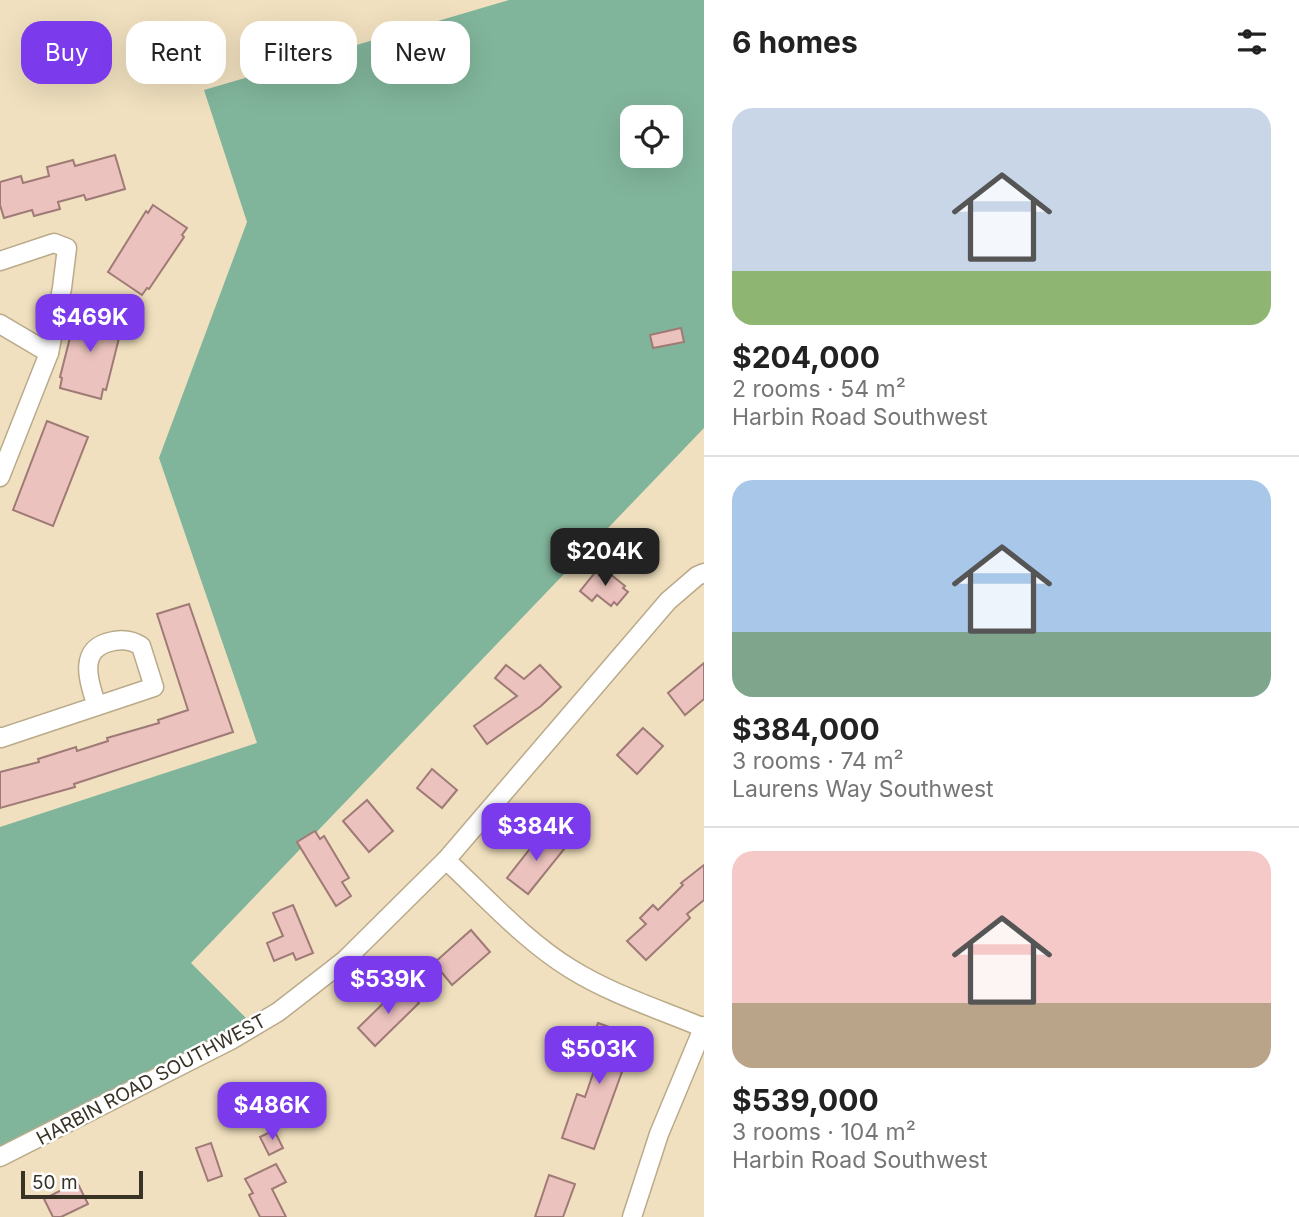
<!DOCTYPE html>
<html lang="en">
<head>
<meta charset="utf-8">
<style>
	body { margin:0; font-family:Inter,sans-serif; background:#f6f6f6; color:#222; height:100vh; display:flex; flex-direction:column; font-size:26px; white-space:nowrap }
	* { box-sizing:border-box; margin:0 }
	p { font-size:23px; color:#767676 }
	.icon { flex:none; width:38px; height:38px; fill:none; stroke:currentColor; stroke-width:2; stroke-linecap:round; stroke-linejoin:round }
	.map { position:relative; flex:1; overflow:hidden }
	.sheet { display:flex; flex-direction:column; background:#fff; width:595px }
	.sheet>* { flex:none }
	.guide { position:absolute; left:21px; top:21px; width:578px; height:63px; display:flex; gap:14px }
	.tools { position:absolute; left:620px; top:105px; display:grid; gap:14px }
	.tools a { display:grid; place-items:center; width:63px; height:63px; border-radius:14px; background:#fff; box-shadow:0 7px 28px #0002; font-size:35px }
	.scale { position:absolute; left:21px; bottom:18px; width:122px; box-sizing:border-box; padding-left:7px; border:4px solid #393326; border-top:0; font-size:19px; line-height:24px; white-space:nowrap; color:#393326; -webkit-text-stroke:5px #fff; paint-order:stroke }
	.price { position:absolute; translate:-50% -60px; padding:0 16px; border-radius:14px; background:#7c3aed; color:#fff; font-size:23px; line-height:46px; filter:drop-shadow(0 2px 4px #0008) }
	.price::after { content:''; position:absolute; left:50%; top:42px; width:21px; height:16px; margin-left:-10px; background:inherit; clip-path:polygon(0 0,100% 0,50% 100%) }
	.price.on { background:#222; color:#fff }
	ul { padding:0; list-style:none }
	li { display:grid; align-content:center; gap:14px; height:371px; padding:0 28px }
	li+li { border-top:2px solid #e0e0e0 }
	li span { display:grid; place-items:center; height:217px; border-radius:21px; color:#555 }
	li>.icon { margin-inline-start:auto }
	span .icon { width:126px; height:126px; fill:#fffc; stroke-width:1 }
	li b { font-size:30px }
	h2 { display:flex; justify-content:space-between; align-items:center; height:84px; padding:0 28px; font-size:30px }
	.tag { padding:0 24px; border-radius:21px; background:#fff; box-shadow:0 7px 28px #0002; font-size:24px; line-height:63px }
	.tag.on { background:#7c3aed; color:#fff }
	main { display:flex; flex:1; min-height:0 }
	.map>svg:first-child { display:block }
	.forest { fill:#81b59b; fill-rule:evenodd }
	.building { fill:#ebc2bd; stroke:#9f7a76; stroke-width:2 }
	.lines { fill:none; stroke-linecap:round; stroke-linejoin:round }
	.street-casing { stroke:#baaa8a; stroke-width:21 }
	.street { stroke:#fff; stroke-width:18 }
	.labels { text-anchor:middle; stroke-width:5; stroke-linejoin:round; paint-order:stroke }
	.street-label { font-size:19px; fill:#393326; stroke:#fff }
</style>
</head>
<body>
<main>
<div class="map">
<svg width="704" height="1217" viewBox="0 0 704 1217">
	<rect width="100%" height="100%" fill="#f0e0bf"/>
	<path class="forest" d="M509,0h195v428l-513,535 64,64 -255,132v-332l257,-84 -98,-285 88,-236 -43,-132zM632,117h38v39h-38z"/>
	<g class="building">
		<path d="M115,155l10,34 -39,11 -2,-5 -26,7 2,7 -26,7 -2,-6 -28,8 -4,-13v-23l21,-6 2,7 26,-7 -2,-9 26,-7 2,6z"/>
		<path d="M153,205l34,23 -5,7 2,2 -35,52 -2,-1 -5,7 -34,-23 38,-61 2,2z"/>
		<path d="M79,309l42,11 -2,10h2l-15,60 -3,-1 -2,10 -41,-11 2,-10 -2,-1 15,-59 2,1z"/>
		<path d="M681,328l3,14 -31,6 -3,-13z"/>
		<path d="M47,421l41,16 -35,89 -40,-16z"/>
		<path d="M580,539l9,17 -20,10 -8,-17z"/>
		<path d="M604,569l21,17 -2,2 5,4 -11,13 -3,-3 -3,4 -14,-11 -5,6 -12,-10 17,-21 2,5z"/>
		<path d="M189,604l44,128 -159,52 1,3 -75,21v-36l39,-10 -1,-3 38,-12 1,4 31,-10 -1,-3 52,-15 -1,-3 30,-10 -31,-96z"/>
		<path d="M704,663v36l-19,16 -17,-22z"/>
		<path d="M506,665l18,14 16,-14 21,22 -20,19 -54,38 -13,-18 43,-30 -22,-18z"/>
		<path d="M643,728l20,18 -26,28 -20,-19z"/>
		<path d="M432,769l25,21 -15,18 -25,-20z"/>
		<path d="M367,800l26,31 -24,21 -26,-31z"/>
		<path d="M315,831l5,8 4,-3 25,42 -7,4 9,14 -15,10 -39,-64z"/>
		<path d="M544,831l21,17 -37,46 -21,-16z"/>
		<path d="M704,865v35l-17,14 3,4 -44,42 -19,-19 19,-17 -6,-6 13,-13 5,5 25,-25 -2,-2z"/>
		<path d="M293,905l20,48 -17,7 -3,-7 -19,8 -7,-18 16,-7 -10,-23z"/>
		<path d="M471,930l19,22 -38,33 -18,-22z"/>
		<path d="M402,985l17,18 -44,43 -17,-18z"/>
		<path d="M598,1023l37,13 -41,113 -32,-11 15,-44 8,3 14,-41 -11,-5z"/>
		<path d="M274,1130l9,18 -14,7 -9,-18z"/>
		<path d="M211,1143l11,33 -14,5 -12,-33z"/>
		<path d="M276,1164l10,18 -14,7 14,28h-26l-11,-22 4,-2 -8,-14z"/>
		<path d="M549,1175l26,9 -12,33h-28z"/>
		<path d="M77,1182l11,22 -27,13h-8l-9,-18z"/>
	</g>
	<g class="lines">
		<g class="street-casing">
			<g id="street">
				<path d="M0,261l54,-18 13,5 -5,40 -13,65 -49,-29"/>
				<path d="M0,477l49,-124"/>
				<path d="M0,737l1,1 153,-51 -13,-41c-9,-6 -17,-7 -27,-5 -37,6 -26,40 -17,65"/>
				<path d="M446,860c40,37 79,81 125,109 42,26 88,40 133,59"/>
				<path d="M0,1157l231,-117 47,-28 67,-52 101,-100 222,-259 29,-25 7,-3"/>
				<path d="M632,1217l27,-83 45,-108"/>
			</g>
		</g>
		<use href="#street" class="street"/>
	</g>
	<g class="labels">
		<g class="street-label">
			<text transform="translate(151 1079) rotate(-28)" y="7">HARBIN ROAD SOUTHWEST</text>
		</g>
	</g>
</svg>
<div class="tools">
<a><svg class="icon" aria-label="locate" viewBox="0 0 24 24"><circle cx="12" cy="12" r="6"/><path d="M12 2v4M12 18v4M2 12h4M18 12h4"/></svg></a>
</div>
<div class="scale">50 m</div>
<b class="price" style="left:90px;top:354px">$469K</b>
<b class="price on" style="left:605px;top:588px">$204K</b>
<b class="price" style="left:536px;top:863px">$384K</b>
<b class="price" style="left:388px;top:1016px">$539K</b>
<b class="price" style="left:599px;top:1086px">$503K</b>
<b class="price" style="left:272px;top:1142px">$486K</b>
<div class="guide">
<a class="tag on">Buy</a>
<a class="tag">Rent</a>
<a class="tag">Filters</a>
<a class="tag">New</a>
</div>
</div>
<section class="sheet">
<h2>6 homes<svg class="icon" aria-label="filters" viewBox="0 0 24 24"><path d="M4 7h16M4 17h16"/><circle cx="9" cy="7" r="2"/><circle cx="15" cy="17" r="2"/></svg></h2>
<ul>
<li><span style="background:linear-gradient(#c9d6e8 75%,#8fb573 0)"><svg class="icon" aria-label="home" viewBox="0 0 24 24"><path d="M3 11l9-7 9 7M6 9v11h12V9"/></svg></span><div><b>$204,000</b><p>2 rooms · 54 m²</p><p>Harbin Road Southwest</p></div></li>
<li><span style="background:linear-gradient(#a9c7e8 70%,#7fa58c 0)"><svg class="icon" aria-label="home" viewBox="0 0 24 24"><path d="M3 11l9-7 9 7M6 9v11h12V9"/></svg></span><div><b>$384,000</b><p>3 rooms · 74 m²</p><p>Laurens Way Southwest</p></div></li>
<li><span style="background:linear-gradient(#f6c9c9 70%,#b9a48a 0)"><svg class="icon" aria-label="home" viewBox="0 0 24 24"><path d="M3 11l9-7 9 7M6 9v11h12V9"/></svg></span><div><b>$539,000</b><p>3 rooms · 104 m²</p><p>Harbin Road Southwest</p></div></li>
</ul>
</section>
</main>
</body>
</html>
